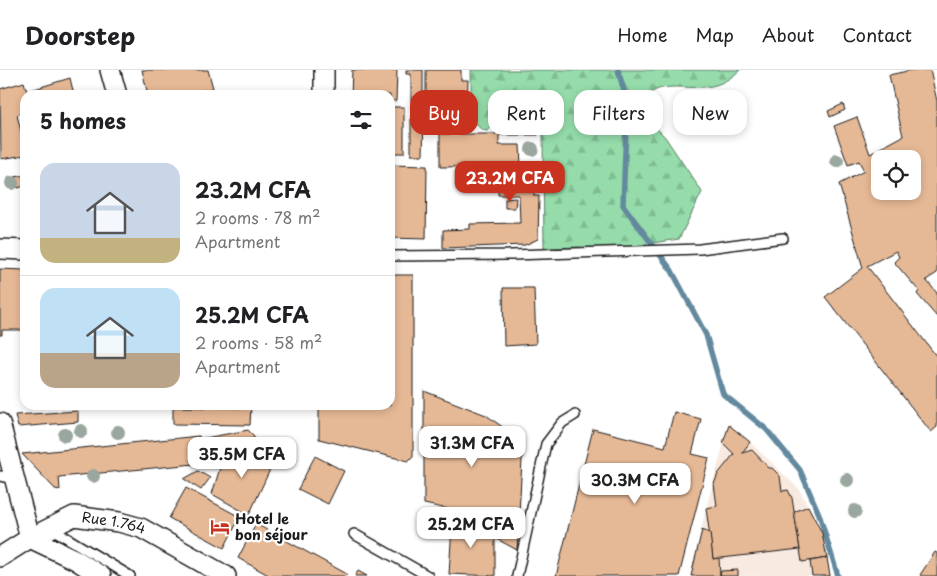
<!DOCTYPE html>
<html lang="en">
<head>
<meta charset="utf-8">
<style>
	body { margin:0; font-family:"Playpen Sans",sans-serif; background:#f2f2f2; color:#202124; height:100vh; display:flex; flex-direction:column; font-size:19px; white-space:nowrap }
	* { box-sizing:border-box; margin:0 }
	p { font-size:16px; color:#757577 }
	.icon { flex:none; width:28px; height:28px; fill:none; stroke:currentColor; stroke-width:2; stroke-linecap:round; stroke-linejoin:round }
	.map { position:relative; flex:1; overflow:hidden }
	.side { position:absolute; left:20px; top:20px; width:375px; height:320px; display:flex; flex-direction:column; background:#fff; border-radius:15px; box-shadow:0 2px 8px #0003 }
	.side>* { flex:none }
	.hud { position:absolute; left:410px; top:20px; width:451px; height:45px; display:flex; gap:10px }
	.fabs { position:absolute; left:871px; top:80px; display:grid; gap:10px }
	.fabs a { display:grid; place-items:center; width:50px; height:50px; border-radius:10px; background:#fff; box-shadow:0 2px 8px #0003; font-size:25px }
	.price { position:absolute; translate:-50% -42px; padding:0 11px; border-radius:10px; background:#fff; color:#222; font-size:16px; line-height:32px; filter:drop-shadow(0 1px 2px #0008) }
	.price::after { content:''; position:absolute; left:50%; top:30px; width:15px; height:11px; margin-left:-8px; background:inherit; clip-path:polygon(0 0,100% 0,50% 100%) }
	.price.on { background:#c8321e; color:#fff }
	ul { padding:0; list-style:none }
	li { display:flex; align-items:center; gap:15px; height:125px; padding:0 20px }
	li+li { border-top:1px solid #e0e0e0 }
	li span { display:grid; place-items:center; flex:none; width:140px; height:100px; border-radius:15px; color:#555 }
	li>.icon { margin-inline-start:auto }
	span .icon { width:60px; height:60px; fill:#fffc; stroke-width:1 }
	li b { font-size:21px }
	h2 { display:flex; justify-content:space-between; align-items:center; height:60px; padding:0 20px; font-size:21px }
	.chip { padding:0 18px; border-radius:15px; background:#fff; box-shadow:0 2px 8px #0003; font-size:18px; line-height:45px }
	.chip.on { background:#c8321e; color:#fff }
	header { display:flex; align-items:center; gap:30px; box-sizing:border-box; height:70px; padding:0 25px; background:#fff; border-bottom:1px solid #e0e0e0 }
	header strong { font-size:24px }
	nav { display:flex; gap:28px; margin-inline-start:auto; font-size:18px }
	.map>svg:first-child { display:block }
	.built { fill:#f8eae0 }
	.forest { fill:url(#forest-firs); stroke:#587c63 }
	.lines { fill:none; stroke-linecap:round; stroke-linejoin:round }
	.stream { stroke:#64899e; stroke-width:5.5 }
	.building { fill:#e6b996; stroke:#1c1c1c; fill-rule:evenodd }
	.service-casing { stroke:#1c1c1c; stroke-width:12 }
	.minor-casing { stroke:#1c1c1c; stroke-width:22 }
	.service { stroke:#fff; stroke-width:9 }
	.minor { stroke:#fff; stroke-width:19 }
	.tree { fill:#99a79e }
	.labels { text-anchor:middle; stroke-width:4.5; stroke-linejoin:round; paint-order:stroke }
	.poi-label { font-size:14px; font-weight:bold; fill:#1c1c1c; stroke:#fff; text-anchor:start }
	.street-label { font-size:14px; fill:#1c1c1c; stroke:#fff }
</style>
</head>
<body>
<header>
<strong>Doorstep</strong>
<nav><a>Home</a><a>Map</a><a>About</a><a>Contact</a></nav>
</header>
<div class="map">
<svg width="937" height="506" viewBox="0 0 937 506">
	<defs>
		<pattern id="forest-firs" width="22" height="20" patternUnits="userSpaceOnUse" patternTransform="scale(1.25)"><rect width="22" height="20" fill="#95dcaa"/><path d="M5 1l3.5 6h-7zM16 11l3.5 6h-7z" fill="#80bc92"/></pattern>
	</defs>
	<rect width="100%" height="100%" fill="#fff"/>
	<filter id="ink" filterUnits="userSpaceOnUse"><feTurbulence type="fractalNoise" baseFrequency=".02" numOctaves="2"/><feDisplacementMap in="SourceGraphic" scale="10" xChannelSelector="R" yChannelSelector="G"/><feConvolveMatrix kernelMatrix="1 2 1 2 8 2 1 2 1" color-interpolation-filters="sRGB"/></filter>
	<g filter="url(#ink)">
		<path class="built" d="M729,355l21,17 49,47 23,44 8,43h-139l15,-68z"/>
		<path class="forest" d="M471,0h269c-21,19 -34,18 -61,17 -8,0 -16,0 -23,3 -7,3 -13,9 -19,13l7,12 21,22 37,55 -23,47 -73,11 -28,-3 -34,1 -1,-112 -2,-24 -49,-1 -1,17 -4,3c-20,-1 -15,-46 -16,-61z"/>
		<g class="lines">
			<path class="stream" d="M618,0l9,31 -4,104 49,66 34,64 17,59 43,35 34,41 19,44 19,62"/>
		</g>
		<g class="building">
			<path d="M142,0h66l5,18 -27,7h-38z"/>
			<path d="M352,0h45l-1,31h-6v-6h-39z"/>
			<path d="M406,0h17v31h-12v-27h-5z"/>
			<path d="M426,0h35v10h7l-1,32h-7v14l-34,1z"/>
			<path d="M912,0h18l7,31v172l-11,7 11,13v24l-20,-23 2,-3 -25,-29 5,-5 -3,-6 -29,15 70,91v70l-6,5 -106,-135 38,-29 -24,-84 25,-13 -5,-10 -11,4 -14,-39 23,-9 13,37 33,-18 -14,-61zM880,89h32v32h-32z"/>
			<path d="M70,8l4,17h-41l-2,-5z"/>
			<path d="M24,12l4,13h-3v18l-8,2 8,33v7l-24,4 -1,-70z"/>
			<path d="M656,27l5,8 -15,8 -4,-9z"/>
			<path d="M843,34l2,6 -15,7 -2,-6z"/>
			<rect x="390" y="37" width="14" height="46"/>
			<path d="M495,43l44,1 -1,21h-39v10h21l1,21 -81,1v-33h56z"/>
			<path d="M411,46l13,1 -1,38h-12z"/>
			<rect x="466" y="46" width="8" height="5"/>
			<path d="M390,95l37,1 -1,73 -36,-1z"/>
			<path d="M499,101l36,2 -1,23h5l-1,43 -13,6 -82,3v-18l27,-1v-5l50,-1 -1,-28h-21z"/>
			<path d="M25,105v11l-7,2 -3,-11z"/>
			<path d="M516,128l-1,10h-10v-9z"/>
			<path d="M0,199l25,1v60h-23v5h-2z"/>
			<path d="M390,205h23v181l-5,5 -89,-22v-34h71z"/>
			<path d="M503,218h31l2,56 -32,2z"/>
			<path d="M424,321l62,24 37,27 -6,108 -22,-12 -42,-28 -29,-6z"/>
			<path d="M36,335h36v1z"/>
			<path d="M242,335h9l-1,20 -77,-1v-17l69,1z"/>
			<path d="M78,341v11l-60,5 -3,-12z"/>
			<path d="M674,342l27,7 -9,35 17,4 -30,118h-123l37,-147 72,18z"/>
			<path d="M729,355l21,17 -8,11 10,-3 17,18h3l8,8 2,15 6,-1 4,8 8,51 -87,10 -7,-51 11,-2 -3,-22 4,-10 16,-20 -11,-11z"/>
			<path d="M248,360l7,7 -13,8 -39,9 2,9 -146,14 1,13 -5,-1 -33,-35 177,-18 1,3z"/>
			<path d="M242,376l31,17 -24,52 -37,-21 12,-39 5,4 3,-6z"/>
			<path d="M315,386l29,15 -16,33 -30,-15z"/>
			<path d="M198,401l12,7 -9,12 -17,-11z"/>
			<path d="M186,418l54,29 -16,31 -55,-30z"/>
			<path d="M808,436l14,27 5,25 -25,4 -8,-50z"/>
			<path d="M453,440l42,28v38l-46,-2z"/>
			<path d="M256,454l91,50 -2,2h-75l-32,-18z"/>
			<path d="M702,460l8,3 3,26 6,-1 1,18h-29z"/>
			<path d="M935,482l2,1v23h-15l-2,-1z"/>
			<path d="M827,488l3,18h-18l-2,-15z"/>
			<path d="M738,500v6h-18l1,-5z"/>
			<path d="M358,501l9,5h-12z"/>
		</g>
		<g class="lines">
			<g class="service-casing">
				<g id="service">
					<path d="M390,186l122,-1 188,-6 83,-11"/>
					<path d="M0,406l15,3"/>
					<path d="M52,459l78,47"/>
					<path d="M354,464l74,42"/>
					<path d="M517,506l29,-132 16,-21 13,-8"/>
				</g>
			</g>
			<g class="minor-casing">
				<g id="minor">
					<path d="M110,0l7,25"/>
					<path d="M324,25v-25"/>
					<path d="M0,179l25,1"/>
					<path d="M0,353l30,115 46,22 25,16"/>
					<path id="s1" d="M0,487l30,-19 44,-22 45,6 22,6 85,48"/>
				</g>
			</g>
			<use href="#service" class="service"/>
			<use href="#minor" class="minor"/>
		</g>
		<g class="tree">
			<circle cx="417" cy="38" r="7"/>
			<circle cx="532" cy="79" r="7"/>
			<circle cx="837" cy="91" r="7"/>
			<circle cx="12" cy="113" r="7"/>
			<circle cx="81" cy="361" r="7"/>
			<circle cx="118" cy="362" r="7"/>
			<circle cx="65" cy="365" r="7"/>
			<circle cx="93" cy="406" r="7"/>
			<circle cx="847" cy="410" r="7"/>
			<circle cx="855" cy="441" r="7"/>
		</g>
	</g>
	<defs>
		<g id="hotel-bare" transform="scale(1.5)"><path d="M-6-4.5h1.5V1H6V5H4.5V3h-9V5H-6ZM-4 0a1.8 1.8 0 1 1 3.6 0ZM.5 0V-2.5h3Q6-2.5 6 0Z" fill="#c8321e" stroke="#fff" stroke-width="2.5" paint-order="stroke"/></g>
	</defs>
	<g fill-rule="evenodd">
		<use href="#hotel-bare" x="220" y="457"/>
	</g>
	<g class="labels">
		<g class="poi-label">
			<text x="235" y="454">Hotel le<tspan x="235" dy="16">bon séjour</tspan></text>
		</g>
		<g class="street-label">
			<text dy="5" stroke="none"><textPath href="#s1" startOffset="125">Rue 1.764</textPath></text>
		</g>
	</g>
</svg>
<div class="fabs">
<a><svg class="icon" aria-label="locate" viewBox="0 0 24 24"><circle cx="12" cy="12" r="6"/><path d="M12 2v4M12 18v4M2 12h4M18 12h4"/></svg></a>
</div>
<b class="price on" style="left:510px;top:133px">23.2M CFA</b>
<b class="price" style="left:472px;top:398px">31.3M CFA</b>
<b class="price" style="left:242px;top:409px">35.5M CFA</b>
<b class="price" style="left:635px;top:435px">30.3M CFA</b>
<b class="price" style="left:471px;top:479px">25.2M CFA</b>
<div class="hud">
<a class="chip on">Buy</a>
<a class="chip">Rent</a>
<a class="chip">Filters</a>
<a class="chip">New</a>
</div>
<section class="side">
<h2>5 homes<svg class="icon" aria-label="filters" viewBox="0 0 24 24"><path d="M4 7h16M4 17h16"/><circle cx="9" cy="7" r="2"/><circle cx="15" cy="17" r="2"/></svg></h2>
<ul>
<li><span style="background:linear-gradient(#c9d6e8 75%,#c2b280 0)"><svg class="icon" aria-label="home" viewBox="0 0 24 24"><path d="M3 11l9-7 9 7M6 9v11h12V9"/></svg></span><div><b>23.2M CFA</b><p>2 rooms · 78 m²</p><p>Apartment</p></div></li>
<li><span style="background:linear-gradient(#bfe0f5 65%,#b9a48a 0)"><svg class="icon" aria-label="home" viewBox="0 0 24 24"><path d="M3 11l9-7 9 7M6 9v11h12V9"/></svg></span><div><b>25.2M CFA</b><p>2 rooms · 58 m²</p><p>Apartment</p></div></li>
</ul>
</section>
</div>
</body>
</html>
